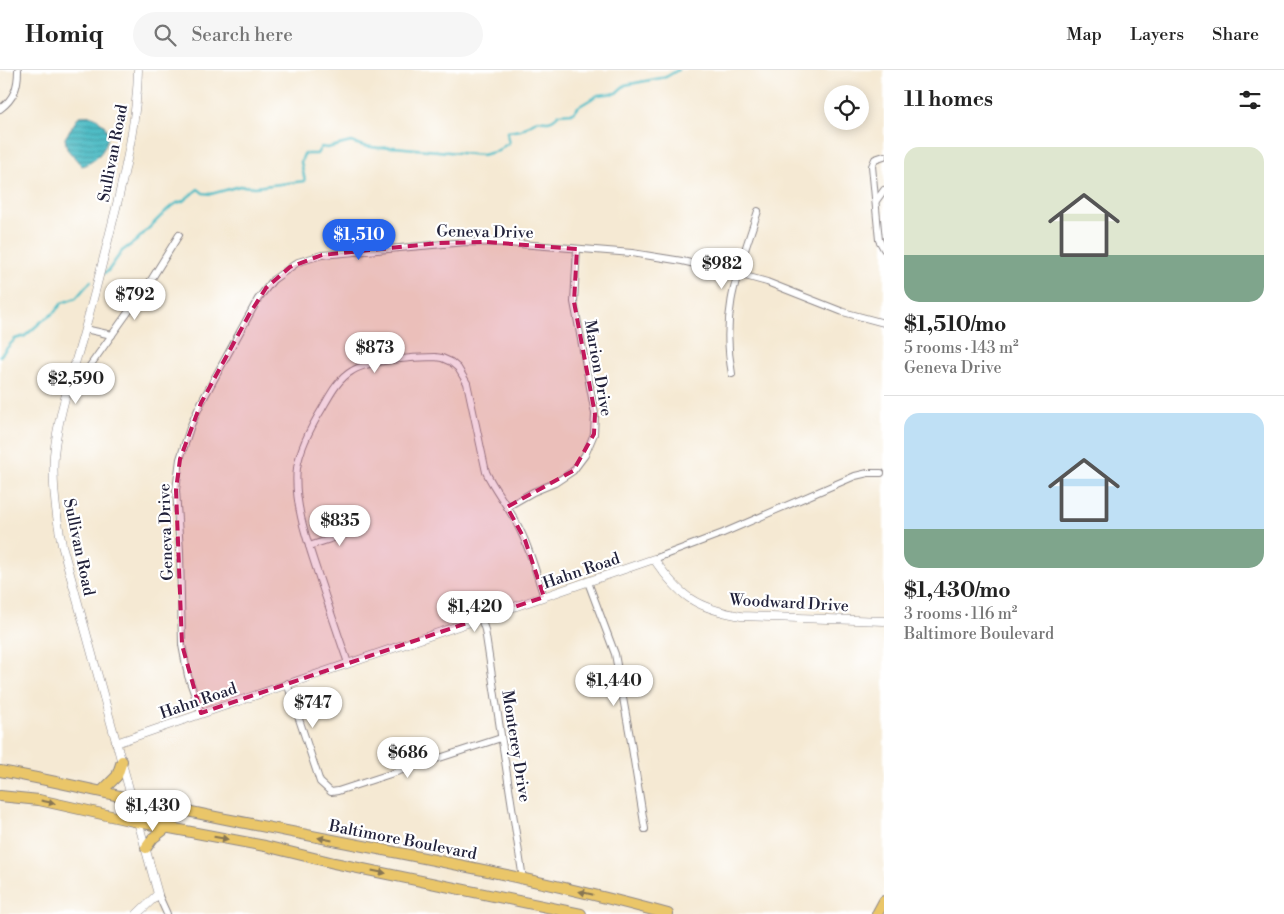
<!DOCTYPE html>
<html lang="en">
<head>
<meta charset="utf-8">
<style>
	body { margin:0; font-family:"Libre Bodoni",serif; background:#f6f6f6; color:#222; height:100vh; display:flex; flex-direction:column; font-size:19px; white-space:nowrap }
	* { box-sizing:border-box; margin:0 }
	p { font-size:16px; color:#767676 }
	.icon { flex:none; width:28px; height:28px; fill:none; stroke:currentColor; stroke-width:2; stroke-linecap:round; stroke-linejoin:round }
	.map { position:relative; flex:1; overflow:hidden }
	.details { display:flex; flex-direction:column; background:#fff; width:400px }
	.details>* { flex:none }
	.buttons { position:absolute; left:824px; top:15px; display:grid; gap:10px }
	.buttons a { display:grid; place-items:center; width:45px; height:45px; border-radius:50%; background:#fff; box-shadow:0 2px 12px #0003; font-size:25px }
	.price { position:absolute; translate:-50% -42px; padding:0 11px; border-radius:18px; background:#fff; color:#222; font-size:16px; line-height:32px; filter:drop-shadow(0 1px 2px #0008) }
	.price::after { content:''; position:absolute; left:50%; top:30px; width:15px; height:11px; margin-left:-8px; background:inherit; clip-path:polygon(0 0,100% 0,50% 100%) }
	.price.active { background:#2563eb; color:#fff }
	ul { padding:0; list-style:none }
	li { display:grid; align-content:center; gap:10px; height:265px; padding:0 20px }
	li+li { border-top:1px solid #e0e0e0 }
	li span { display:grid; place-items:center; height:155px; border-radius:15px; color:#555 }
	li>.icon { margin-inline-start:auto }
	span .icon { width:90px; height:90px; fill:#fffc; stroke-width:1 }
	li b { font-size:21px }
	h2 { display:flex; justify-content:space-between; align-items:center; height:60px; padding:0 20px; font-size:21px }
	header { display:flex; align-items:center; gap:30px; box-sizing:border-box; height:70px; padding:0 25px; background:#fff; border-bottom:1px solid #e0e0e0 }
	header strong { font-size:24px }
	nav { display:flex; gap:28px; margin-inline-start:auto; font-size:18px }
	.search { width:350px; height:45px; background:#f6f6f6; display:flex; align-items:center; gap:12px; box-sizing:border-box; padding:0 18px; border-radius:28px; color:#767676; font-size:19px }
	main { display:flex; flex:1; min-height:0 }
	.map>svg:first-child { display:block }
	.water { fill:url(#water-rules); stroke:#386f80 }
	.lines { fill:none; stroke-linecap:round; stroke-linejoin:round }
	.stream { stroke:#4ebcc5; stroke-width:2.5 }
	.minor-casing { stroke:#8c8687; stroke-width:8 }
	.tertiary-casing { stroke:#8c8687; stroke-width:9 }
	.trunk-casing { stroke:#8c8687; stroke-width:12 }
	.minor { stroke:#fff; stroke-width:6 }
	.tertiary { stroke:#fff; stroke-width:8 }
	.trunk { stroke:#eac669; stroke-width:10 }
	.oneway { fill:#867452 }
	.marked { fill:#c2185b; fill-opacity:0.2; stroke:#c2185b; stroke-width:4; stroke-dasharray:10 6; stroke-linejoin:round }
	.labels { text-anchor:middle; stroke-width:4.5; stroke-linejoin:round; paint-order:stroke }
	.street-label { font-size:16px; fill:#22223b; stroke:#fff }
</style>
</head>
<body>
<header>
<strong>Homiq</strong>
<div class="search"><svg class="icon" aria-label="search" viewBox="0 0 24 24"><circle cx="10" cy="10" r="6"/><path d="M15 15l6 6"/></svg>Search here</div>
<nav><a>Map</a><a>Layers</a><a>Share</a></nav>
</header>
<main>
<div class="map">
<svg width="884" height="844" viewBox="0 0 884 844">
	<defs>
		<pattern id="water-rules" width="6" height="5" patternUnits="userSpaceOnUse" patternTransform="scale(1.25)"><rect width="6" height="5" fill="#4ebcc5"/><path d="M0 2.5h6" fill="none" stroke="#4098a1"/></pattern>
	</defs>
	<rect width="100%" height="100%" fill="#fff"/>
	<filter id="ink" filterUnits="userSpaceOnUse"><feTurbulence type="fractalNoise" baseFrequency=".02" numOctaves="2"/><feDisplacementMap in="SourceGraphic" scale="10" xChannelSelector="R" yChannelSelector="G"/><feConvolveMatrix kernelMatrix="1 2 1 2 8 2 1 2 1" color-interpolation-filters="sRGB"/></filter>
	<filter id="wash" filterUnits="userSpaceOnUse"><feTurbulence type="fractalNoise" baseFrequency=".0096" numOctaves="4" result="noise"/><feDisplacementMap in="SourceGraphic" scale="20" xChannelSelector="R" yChannelSelector="G"/><feGaussianBlur stdDeviation="1.12" result="paint"/><feColorMatrix in="noise" values="0 0 0 0 0 0 0 0 0 0 0 0 0 0 0 0 0 1.4 0 .05"/><feComposite in="paint" operator="in"/></filter>
	<g filter="url(#wash)">
		<rect width="100%" height="100%" fill="#f5e9d3"/>
		<path class="water" d="M79,46c4,0 8,-1 12,0 4,0 7,3 10,6 17,14 -2,40 -19,44l-15,-17 -2,-11z"/>
		<g class="lines">
			<g class="stream">
				<path d="M102,204l6,-3 14,-20 14,-10 32,-32 9,-6 6,-2 15,-12 5,4 8,1 29,-8 15,1 50,-6 -4,-19 3,-8h13l4,-7 6,1 24,-6 13,4 15,2 15,-1 88,8 16,-4 7,-6 4,-1 -2,-12 14,-2 17,-10c10,2 14,2 21,-6l14,-1 5,-6 20,-12 18,-2 9,-8 41,-8 12,-7"/>
				<path d="M0,286l15,-17 10,-3 17,-15 12,-8 8,-10 14,-5 15,-17"/>
			</g>
		</g>
	</g>
	<g filter="url(#ink)">
		<g class="lines">
			<g class="minor-casing">
				<g id="minor">
					<path d="M0,39c14,-10 18,-22 18,-39"/>
					<path d="M884,86l-9,3 -3,7 7,74 5,9"/>
					<path d="M876,131l8,-11"/>
					<path d="M85,259l27,6"/>
					<path d="M732,304c-12,-63 7,-105 26,-163"/>
					<path d="M71,311l11,-4 69,-97 28,-45"/>
					<path d="M507,437l26,-15 22,-9 18,-12 12,-16 9,-21 1,-20 -21,-112 3,-53"/>
					<path d="M309,476l55,-18"/>
					<path d="M654,489l69,-26 132,-57 13,-3h13"/>
					<path d="M588,512l27,72 16,88 14,87"/>
					<path d="M481,548l4,12 38,249"/>
					<path d="M348,593c-10,-28 -19,-56 -28,-83 -11,-34 -27,-76 -23,-112 3,-21 14,-41 25,-59 8,-14 16,-30 30,-38 17,-11 63,-14 83,-14l7,1 9,4 7,6 9,15 19,89c9,19 23,35 32,54 12,22 18,47 26,71"/>
					<path d="M287,613l33,99 11,10 7,-1 163,-53"/>
					<path d="M201,643l-13,-37 -6,-31 -2,-94 -4,-61 4,-31 11,-34 10,-22 57,-104 15,-19 25,-18 24,-7 144,-13 42,1 124,10 50,8 56,13 29,8 76,30 41,11"/>
					<path d="M158,824l9,20"/>
				</g>
			</g>
			<g class="tertiary-casing">
				<g id="tertiary">
					<path d="M116,673l538,-184c26,38 42,49 87,57l143,5"/>
					<path d="M137,844l21,-20 -96,-349c-6,-30 -10,-60 -8,-90 4,-43 20,-85 31,-126 11,-40 21,-80 31,-121 11,-45 21,-91 22,-138"/>
				</g>
			</g>
			<g class="trunk-casing">
				<g id="trunk">
					<path d="M0,701c79,14 157,35 236,50 144,29 290,54 432,93"/>
					<path d="M102,721l15,-15 5,-15"/>
					<path d="M0,726l39,4 99,22 127,24 69,17 247,51"/>
					<path d="M146,778l7,-10 13,-10"/>
					<path d="M877,844l7,-13"/>
				</g>
			</g>
			<use href="#minor" class="minor"/>
			<use href="#tertiary" class="tertiary"/>
			<use href="#trunk" class="trunk"/>
		</g>
		<defs><path id="oneway-solid" d="M-6-.8H1V-3.2L6.5 0L1 3.2V.8H-6Z" transform="scale(1.25)"/></defs>
		<g class="oneway">
			<use href="#oneway-solid" transform="translate(48 732) rotate(12)"/>
			<use href="#oneway-solid" transform="translate(221 768) rotate(10)"/>
			<use href="#oneway-solid" transform="translate(325 769) rotate(-169)"/>
			<use href="#oneway-solid" transform="translate(379 802) rotate(11)"/>
			<use href="#oneway-solid" transform="translate(586 823) rotate(-167)"/>
		</g>
	</g>
	<path class="marked" d="M487,172l90,7 -3,53 21,112 -1,20 -21,37 -66,36 18,33 19,57 -343,116 -19,-68 -6,-155 4,-31 21,-56 49,-90 16,-25 24,-21 32,-12 117,-12z"/>
	<g class="labels">
		<g class="street-label">
			<text transform="translate(112 83) rotate(-79)" y="6">Sullivan Road</text>
			<text transform="translate(485 161) rotate(1)" y="6">Geneva Drive</text>
			<text transform="translate(599 298) rotate(80)" y="6">Marion Drive</text>
			<text transform="translate(165 462) rotate(-92)" y="6">Geneva Drive</text>
			<text transform="translate(80 477) rotate(78)" y="6">Sullivan Road</text>
			<text transform="translate(581 500) rotate(-19)" y="6">Hahn Road</text>
			<text transform="translate(789 532) rotate(3)" y="6">Woodward Drive</text>
			<text transform="translate(198 630) rotate(-19)" y="6">Hahn Road</text>
			<text transform="translate(517 676) rotate(81)" y="6">Monterey Drive</text>
			<text transform="translate(403 769) rotate(11)" y="6">Baltimore Boulevard</text>
		</g>
	</g>
</svg>
<div class="buttons">
<a><svg class="icon" aria-label="locate" viewBox="0 0 24 24"><circle cx="12" cy="12" r="6"/><path d="M12 2v4M12 18v4M2 12h4M18 12h4"/></svg></a>
</div>
<b class="price active" style="left:359px;top:191px">$1,510</b>
<b class="price" style="left:722px;top:220px">$982</b>
<b class="price" style="left:135px;top:251px">$792</b>
<b class="price" style="left:375px;top:304px">$873</b>
<b class="price" style="left:76px;top:335px">$2,590</b>
<b class="price" style="left:340px;top:477px">$835</b>
<b class="price" style="left:475px;top:563px">$1,420</b>
<b class="price" style="left:614px;top:637px">$1,440</b>
<b class="price" style="left:313px;top:659px">$747</b>
<b class="price" style="left:408px;top:709px">$686</b>
<b class="price" style="left:153px;top:762px">$1,430</b>
</div>
<section class="details">
<h2>11 homes<svg class="icon" aria-label="filters" viewBox="0 0 24 24"><path d="M4 7h16M4 17h16"/><circle cx="9" cy="7" r="2"/><circle cx="15" cy="17" r="2"/></svg></h2>
<ul>
<li><span style="background:linear-gradient(#dfe7d0 70%,#7fa58c 0)"><svg class="icon" aria-label="home" viewBox="0 0 24 24"><path d="M3 11l9-7 9 7M6 9v11h12V9"/></svg></span><div><b>$1,510/mo</b><p>5 rooms · 143 m²</p><p>Geneva Drive</p></div></li>
<li><span style="background:linear-gradient(#bfe0f5 75%,#7fa58c 0)"><svg class="icon" aria-label="home" viewBox="0 0 24 24"><path d="M3 11l9-7 9 7M6 9v11h12V9"/></svg></span><div><b>$1,430/mo</b><p>3 rooms · 116 m²</p><p>Baltimore Boulevard</p></div></li>
</ul>
</section>
</main>
</body>
</html>
